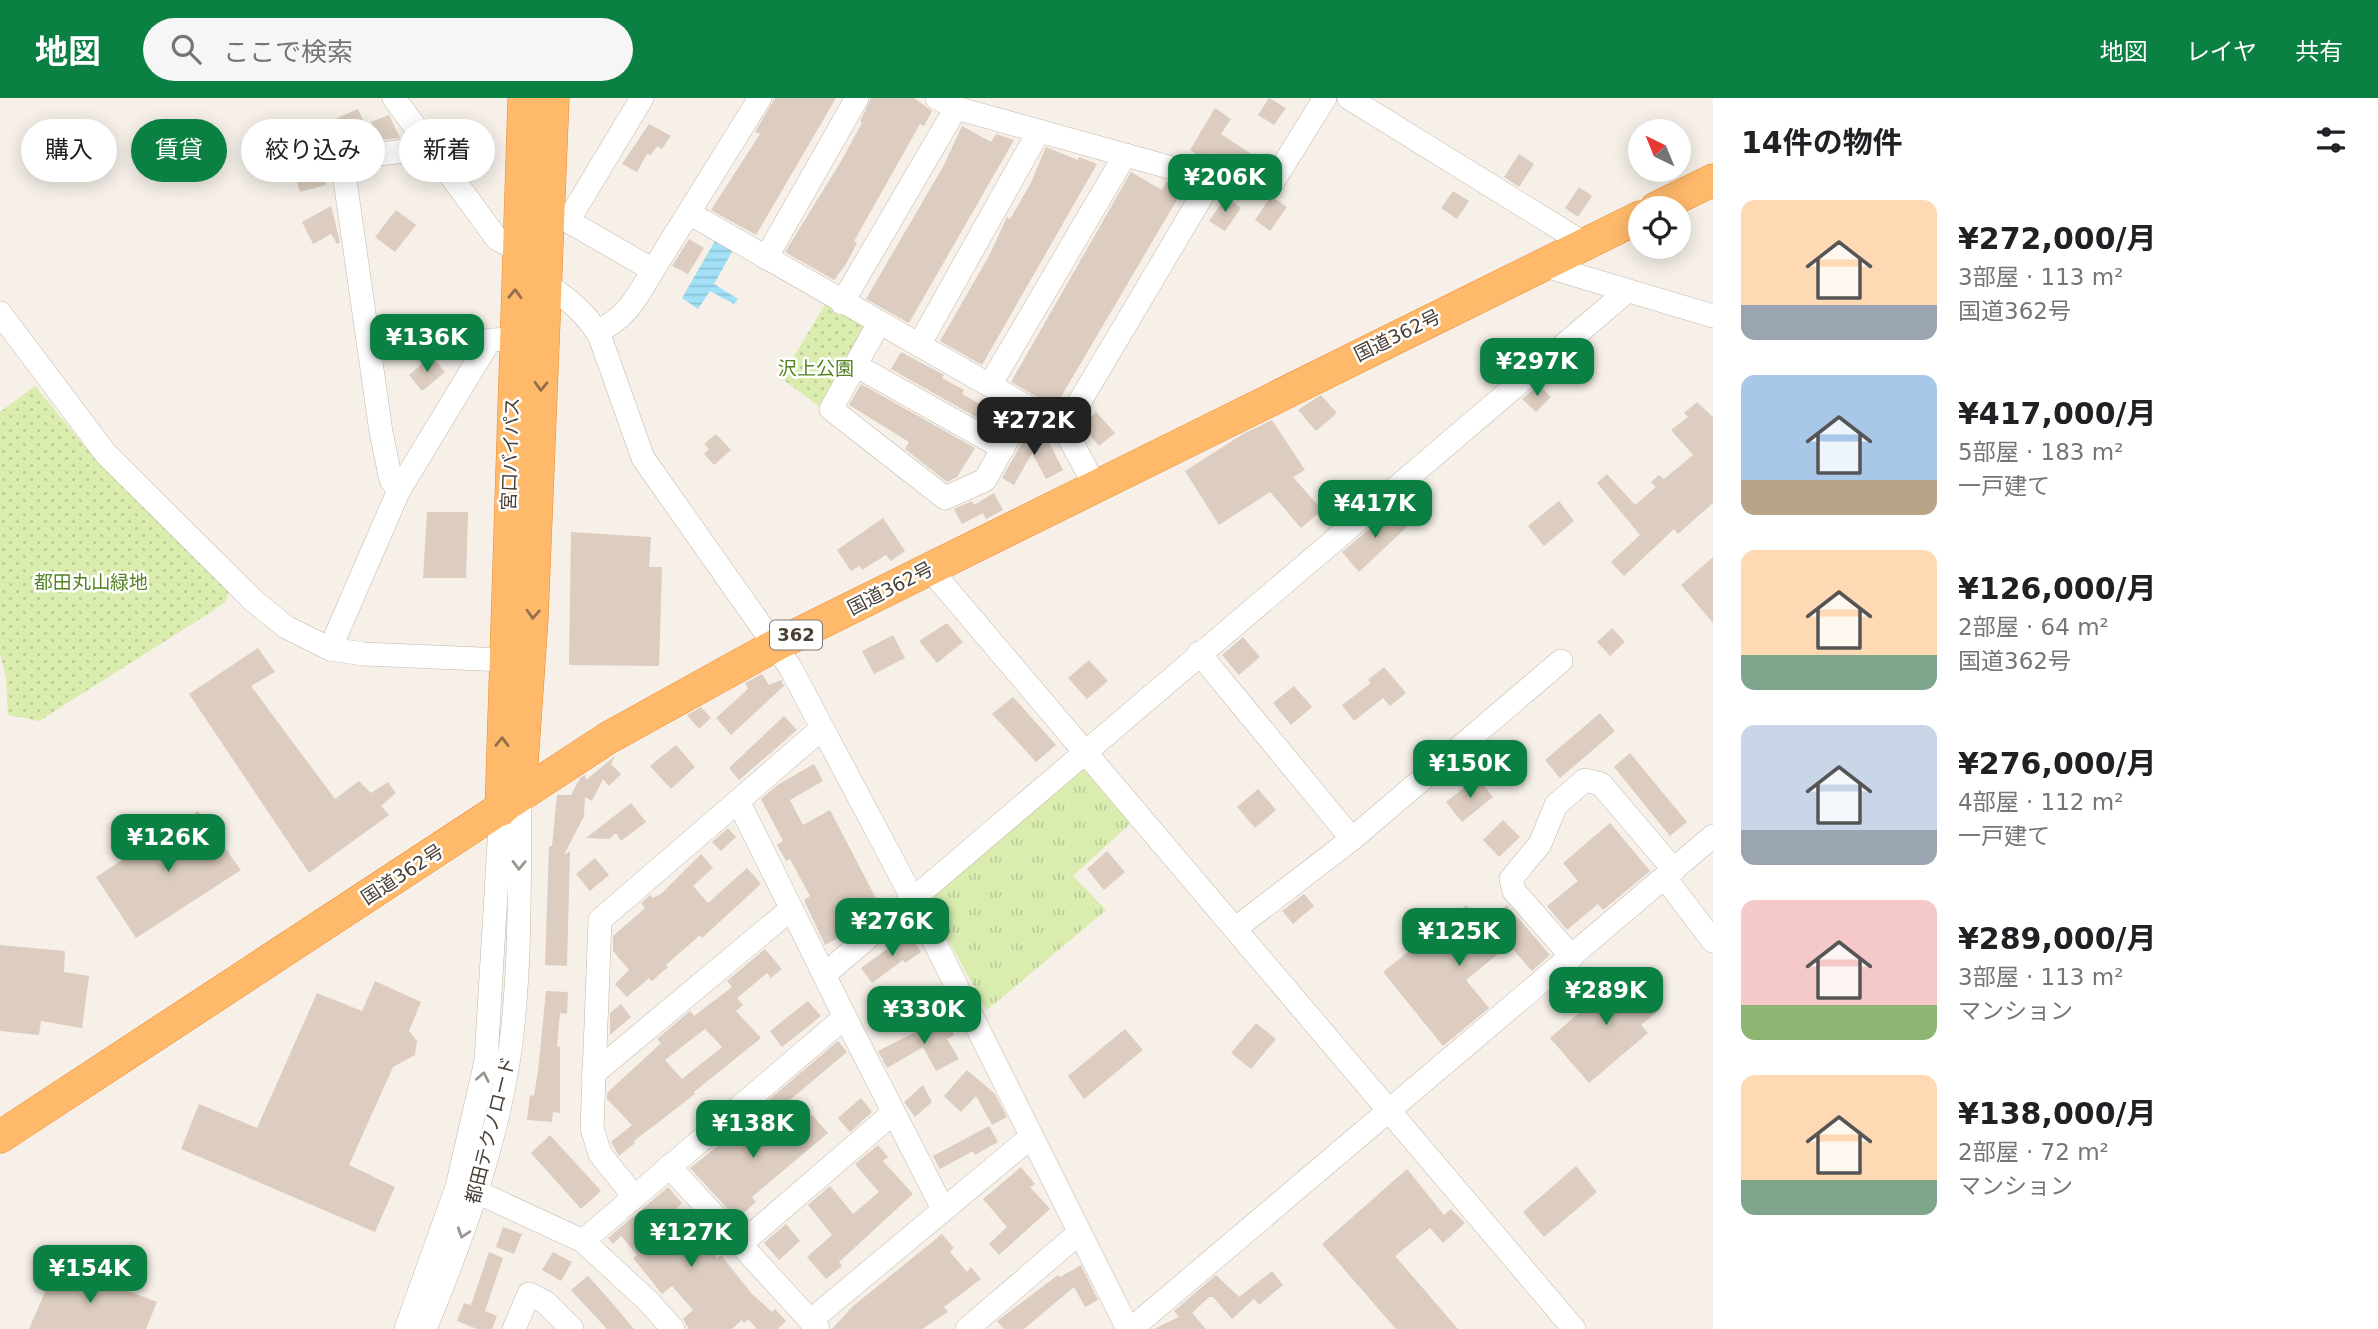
<!DOCTYPE html>
<html lang="ja">
<head>
<meta charset="utf-8">
<style>
	body { margin:0; font-family:"DejaVu Sans","Noto Sans JP",sans-serif; background:#f6f6f6; color:#202124; height:100vh; display:flex; flex-direction:column; font-size:26px; white-space:nowrap }
	* { box-sizing:border-box; margin:0 }
	p { font-size:23px; color:#757577 }
	.icon { flex:none; width:38px; height:38px; fill:none; stroke:currentColor; stroke-width:2; stroke-linecap:round; stroke-linejoin:round }
	.map { position:relative; flex:1; overflow:hidden }
	.sheet { display:flex; flex-direction:column; background:#fff; width:665px }
	.sheet>* { flex:none }
	.hud { position:absolute; left:21px; top:21px; width:665px; height:63px; display:flex; gap:14px }
	.needle { width:46px; rotate:317deg }
	.fabs { position:absolute; left:1628px; top:21px; display:grid; gap:14px }
	.fabs a { display:grid; place-items:center; width:63px; height:63px; border-radius:50%; background:#fff; box-shadow:0 4px 18px #0003; font-size:35px }
	.price { position:absolute; translate:-50% -60px; padding:0 16px; border-radius:14px; background:#0b8043; color:#fff; font-size:23px; line-height:46px; filter:drop-shadow(0 2px 4px #0008) }
	.price::after { content:''; position:absolute; left:50%; top:42px; width:21px; height:16px; margin-left:-10px; background:inherit; clip-path:polygon(0 0,100% 0,50% 100%) }
	.price.current { background:#222; color:#fff }
	ul { padding:0; list-style:none }
	li { display:flex; align-items:center; gap:21px; height:175px; padding:0 28px }
	li span { display:grid; place-items:center; flex:none; width:196px; height:140px; border-radius:14px; color:#555 }
	li>.icon { margin-inline-start:auto }
	span .icon { width:84px; height:84px; fill:#fffc; stroke-width:1 }
	li b { font-size:30px }
	h2 { display:flex; justify-content:space-between; align-items:center; height:84px; padding:0 28px; font-size:30px }
	.tag { padding:0 24px; border-radius:32px; background:#fff; box-shadow:0 4px 18px #0003; font-size:24px; line-height:63px }
	.tag.current { background:#0b8043; color:#fff }
	header { display:flex; align-items:center; gap:42px; box-sizing:border-box; height:98px; padding:0 35px; background:#0b8043; color:#fff }
	header strong { font-size:33px }
	nav { display:flex; gap:38px; margin-inline-start:auto; font-size:24px }
	.search { width:490px; height:63px; background:#f6f6f6; display:flex; align-items:center; gap:18px; box-sizing:border-box; padding:0 24px; border-radius:38px; color:#757577; font-size:26px }
	main { display:flex; flex:1; min-height:0 }
	.map>svg:first-child { display:block }
	.grass { fill:url(#grass-tufts) }
	.park { fill:url(#park-dots) }
	.water { fill:url(#water-rules) }
	.building { fill:#dccdc0; fill-rule:evenodd }
	.lines { fill:none; stroke-linecap:round; stroke-linejoin:round }
	.minor-casing { stroke:#c3b7ab; stroke-width:24 }
	.highway-casing { stroke:#ec8b2d; stroke-width:33 }
	.minor { stroke:#fff; stroke-width:23 }
	.highway { stroke:#ffb96b; stroke-width:32 }
	.oneway { stroke:#93704b }
	.oneway2 { stroke:#9c9690 }
	.labels { text-anchor:middle; stroke-width:5; stroke-linejoin:round; paint-order:stroke }
	.shield { fill:#fff; stroke:#817972; stroke-width:2 }
	.shield-label { font-size:18px; font-weight:bold; fill:#4b4036 }
	.street-label { font-size:19px; fill:#4b4036; stroke:#fff }
	.park-label { font-size:19px; fill:#558323; stroke:#fff }
</style>
</head>
<body>
<header>
<strong>地図</strong>
<div class="search"><svg class="icon" aria-label="search" viewBox="0 0 24 24"><circle cx="10" cy="10" r="6"/><path d="M15 15l6 6"/></svg>ここで検索</div>
<nav><a>地図</a><a>レイヤ</a><a>共有</a></nav>
</header>
<main>
<div class="map">
<svg width="1713" height="1231" viewBox="0 0 1713 1231">
	<defs>
		<pattern id="grass-tufts" width="24" height="20" patternUnits="userSpaceOnUse" patternTransform="scale(1.75)"><rect width="24" height="20" fill="#daedaf"/><path d="M3 7l-1-3M5 7V3M7 7l1-3M15 17l-1-3M17 17v-4M19 17l1-3" fill="none" stroke="#bdcc97"/></pattern>
		<pattern id="park-dots" width="8" height="8" patternUnits="userSpaceOnUse" patternTransform="scale(1.75)"><rect width="8" height="8" fill="#daedaf"/><path d="M2 2h.1M6 6h.1" fill="none" stroke="#bdcc97" stroke-width="1.8" stroke-linecap="round"/></pattern>
		<pattern id="water-rules" width="6" height="5" patternUnits="userSpaceOnUse" patternTransform="scale(1.75)"><rect width="6" height="5" fill="#a1e0f7"/><path d="M0 2.5h6" fill="none" stroke="#8cc1d4"/></pattern>
	</defs>
	<rect width="100%" height="100%" fill="#f6f0e9"/>
	<path class="grass" d="M1083,669l48,56 -58,53 33,34 -119,100 -59,-106v-10z"/>
	<g class="park">
		<path d="M826,205l43,24 -48,81 -40,-30z"/>
		<path d="M35,288l62,75 132,131 -4,10 -14,10 -172,109 -31,-6 -2,-36 -6,-26v-241z"/>
	</g>
	<path class="water" d="M715,143l18,9 -19,34 24,15 -4,5 -24,-13 -12,18 -16,-11z"/>
	<g class="building">
		<path d="M775,0h61l-80,137 -45,-25 49,-76 -5,-2z"/>
		<path d="M871,0h43l18,13 -8,15 -4,-2 -66,117 3,2 -11,21 -12,16 -49,-28 55,-89 22,-40 -2,-1z"/>
		<path d="M1269,0l17,10 -12,17 -16,-10z"/>
		<path d="M1215,10l16,11 -10,15 35,23 -8,12 -15,-2 -22,-14 -5,8 -16,-11z"/>
		<path d="M358,11l9,20 -21,9 -9,-20z"/>
		<path d="M389,17l11,23 -22,2 -7,-18z"/>
		<path d="M649,26l22,12 -9,13 -5,-3 -6,9 -4,-1 -10,18 -15,-8z"/>
		<path d="M962,28l29,16 5,-8 18,6 -105,183 -43,-24 78,-134z"/>
		<path d="M313,44l13,43 -26,7 -12,-43z"/>
		<path d="M1046,49l32,13 1,-3 18,7 -115,201 -42,-24 49,-85 18,-39 3,2 20,-34z"/>
		<path d="M1519,56l15,10 -15,23 -15,-10z"/>
		<path d="M1131,74l31,18 5,-9 18,5 -130,221 -44,-25z"/>
		<path d="M1579,89l13,9 -14,21 -13,-9z"/>
		<path d="M1453,93l16,10 -12,18 -16,-11z"/>
		<path d="M1226,99l15,11 -16,23 -16,-10z"/>
		<path d="M1274,100l13,9 -17,24 -15,-11 14,-21z"/>
		<path d="M331,108l9,36 -3,2 -6,-10 -18,10 -11,-22z"/>
		<path d="M396,112l20,15 -21,27 -20,-15z"/>
		<path d="M689,141l15,9 -16,26 -16,-8z"/>
		<path d="M901,254l43,23 -2,3 22,12 -2,4 29,16 3,-6 13,8 -10,17 -106,-60z"/>
		<path d="M432,258l13,16 -23,19 -13,-16z"/>
		<path d="M861,286l114,64 -18,29 -10,5 -42,-33 4,-7 -60,-37z"/>
		<path d="M1539,287l12,12 -15,15 -14,-13z"/>
		<path d="M1321,297l16,18 -21,18 -18,-21z"/>
		<path d="M1697,304l16,15v86l-35,31 -4,-5 -50,47 -13,-14 29,-27 -43,-52 10,-9 28,31 21,-18 -5,-5 8,-7 5,4 29,-24 -22,-25 17,-13 -4,-4z"/>
		<path d="M1096,314l19,21 -16,13 -17,-20z"/>
		<path d="M1272,322l33,50 -12,7 29,33 -21,18 -31,-36 -51,33 -34,-54 58,-37z"/>
		<path d="M1031,329l14,7 18,36 -17,9 -14,-26 -18,32 -12,-7z"/>
		<path d="M716,336l15,16 -17,15 -10,-11 5,-5 -5,-5z"/>
		<path d="M994,395l9,17 -17,9 -3,-6 -21,11 -8,-15 18,-8 2,4z"/>
		<path d="M1559,403l15,20 -30,25 -16,-20z"/>
		<path d="M1394,410l15,17 -50,47 -17,-20z"/>
		<path d="M427,414h41l-2,66h-43z"/>
		<path d="M883,420l22,33 -14,10 -5,-6 -24,15 -2,-4 -9,5 -14,-21z"/>
		<path d="M571,434l80,5 -2,30h13l-3,99 -90,-1z"/>
		<path d="M1713,459v66l-32,-38z"/>
		<path d="M947,525l16,19 -26,21 -18,-22z"/>
		<path d="M1612,530l13,14 -15,14 -13,-14z"/>
		<path d="M893,537l12,23 -31,16 -12,-23z"/>
		<path d="M1243,539l17,20 -21,18 -17,-20z"/>
		<path d="M258,550l17,24 -24,14 84,113 24,-18 12,12 17,-11 8,11 -15,13 8,9 -80,58 -120,-179z"/>
		<path d="M1089,562l19,21 -21,18 -19,-21z"/>
		<path d="M1384,569l22,26 -16,13 -7,-8 -29,23 -12,-16 29,-22 -3,-3z"/>
		<path d="M762,576l7,11 12,-5 3,6 -53,49 -15,-17 32,-29 -3,-6z"/>
		<path d="M1294,588l18,21 -21,18 -18,-22z"/>
		<path d="M1013,599l43,48 -20,17 -44,-48z"/>
		<path d="M701,609l10,11 -12,11 -12,-14z"/>
		<path d="M1600,615l15,18 -55,47 -15,-18z"/>
		<path d="M784,618l13,14 -58,50 -10,-12z"/>
		<path d="M676,647l19,22 -24,22 -21,-23z"/>
		<path d="M1630,655l57,69 -17,14 -56,-69z"/>
		<path d="M615,658l-4,8 10,10 -12,12 -6,-7 -11,22 -7,-4 -1,19 -20,39 6,-4 -3,115 -22,-1 4,-119h3l5,-51h14l9,-17 5,-3 1,5z"/>
		<path d="M814,666l9,17 -33,19 13,25 27,-15 49,94 -40,22 5,9 -19,10 -21,-45 6,-4 -20,-37 -4,2 -9,-16 6,-4 -22,-42 18,-15z"/>
		<path d="M1477,679l16,20 -31,25 -16,-20z"/>
		<path d="M1258,691l18,21 -21,18 -18,-21z"/>
		<path d="M631,705l15,19 -25,19 -5,-8 -7,6 -23,-1z"/>
		<path d="M198,713l43,59 -105,68 -40,-61z"/>
		<path d="M1503,722l17,17 -21,20 -16,-17z"/>
		<path d="M1610,725l40,48 -47,39 -5,-6 -31,26 -20,-24 31,-25 -15,-18z"/>
		<path d="M728,730l8,9 -15,14 -9,-9z"/>
		<path d="M1107,753l18,21 -21,18 -17,-21z"/>
		<path d="M701,756l12,14 -20,18 15,17 39,-35 14,16 -59,54 -2,-3 -34,30 2,2 -16,14 -3,-3 -22,19 -12,-13 14,-14 -16,-19v-15l32,-28 -4,-5 9,-8 3,3 8,-4z"/>
		<path d="M595,760l14,17 -19,16 -14,-17z"/>
		<path d="M1304,796l10,12 -21,18 -11,-13z"/>
		<path d="M1466,807l15,20 26,-20 43,50 -18,16 -23,-26 -43,35 23,28 -46,38 -60,-74z"/>
		<path d="M909,835l12,19 -16,11 -2,-3 -31,23 -11,-15z"/>
		<path d="M0,847l65,6 -1,21 25,4 -7,52 -41,-7 -2,14 -39,-4z"/>
		<path d="M765,851l17,20 -11,9 -4,-5 -30,25 6,7 -7,6 25,27 -67,54 1,2 -61,47 1,2 -16,13 -8,-14 21,-17 -25,-26v-6l54,-50 -4,-4 33,-28 4,5 38,-29 -5,-6zM705,931l17,18 -40,32 -17,-19z"/>
		<path d="M1628,873l32,38 -19,16 7,8 -59,50 -39,-45z"/>
		<path d="M375,883l46,21 -12,29 8,10 -2,14 -22,12 -44,98 46,22 -20,45 -194,-83 18,-45 58,24 60,-135 45,18z"/>
		<path d="M546,893l22,1 -1,22 -7,-1 -3,33 3,1v66l-7,-1 -1,10 -25,-2 3,-25 4,1 4,-25z"/>
		<path d="M808,903l13,15 -39,31 -12,-16z"/>
		<path d="M621,906l10,13 -21,18v-22z"/>
		<path d="M945,919l9,18 -7,4 12,20 -23,12 -13,-24 -36,21 -9,-17z"/>
		<path d="M1256,925l20,16 -25,30 -20,-16z"/>
		<path d="M1125,931l18,21 -59,49 -16,-23z"/>
		<path d="M838,943l9,11 -74,62 -9,-10z"/>
		<path d="M967,972l28,24 12,23 -15,8 -16,-29 -15,16 -17,-16z"/>
		<path d="M923,987l9,17 -17,15 -11,-15z"/>
		<path d="M861,1000l11,14 -22,20 -12,-14z"/>
		<path d="M761,1014l23,28 28,-25 16,18 -76,64 4,5 -19,17 -47,-51z"/>
		<path d="M989,1028l9,16 -23,13 -2,-4 -33,18 -7,-13z"/>
		<path d="M550,1037l51,56 -20,18 -50,-56z"/>
		<path d="M878,1047l10,12 -5,4 30,33 -74,68 3,4 -16,13 -19,-22 25,-22 -24,-30 22,-19 23,28 26,-22 -24,-28z"/>
		<path d="M1576,1068l21,26 -53,45 -21,-25z"/>
		<path d="M1021,1069l14,17 -5,3 20,22 -51,46 -10,-11 18,-17 -24,-28z"/>
		<path d="M1407,1071l37,46 7,-6 14,14 -22,20 -13,-15 -35,28 63,73h-62l-74,-85z"/>
		<path d="M668,1089l14,16 -5,5 40,50 4,-3 31,39 20,18 3,-3 11,12 -8,8h-21l-9,-10 -4,4 -2,-3 -10,9h-43l-6,-10 10,-9 -21,-24 -10,8 -29,-36 4,-3 -16,-19 -8,8 -5,-6z"/>
		<path d="M786,1126l14,17 -21,19 -15,-17z"/>
		<path d="M503,1129l19,7 -8,20 -18,-7z"/>
		<path d="M942,1136l12,14 -4,4 17,20 4,-5 10,12 -37,28 4,5 -26,17h-90l20,-22z"/>
		<path d="M489,1154l14,6 -18,53 12,5 -5,13h-15l-20,-8 7,-18 7,2z"/>
		<path d="M553,1154l19,10 -11,19 -19,-11z"/>
		<path d="M57,1166l100,38 -11,27h-117z"/>
		<path d="M1081,1167l17,35 -13,7 -11,-20 -50,42h-20l-7,-8 61,-46 2,2z"/>
		<path d="M1272,1173l11,14 -24,20 -5,-6 -22,20 -19,-22h-4l-17,16 14,16h-52l25,-12 -5,-6 42,-36 23,22z"/>
		<path d="M588,1178l19,21 27,32h-27l-36,-39z"/>
	</g>
	<g class="lines">
		<g class="minor-casing">
			<g id="minor">
				<path d="M394,0l103,141 20,10"/>
				<path d="M642,0l-74,123 85,49 107,-172"/>
				<path d="M937,0l19,10 256,71 59,6 54,-87"/>
				<path d="M1349,0l236,146"/>
				<path d="M689,115l375,215 31,58"/>
				<path d="M766,160l91,-160"/>
				<path d="M1539,166l174,52"/>
				<path d="M545,186c24,15 41,29 55,53l43,121 147,209 123,232 215,430"/>
				<path d="M842,205l114,-195"/>
				<path d="M0,215l106,141 149,148 31,25 44,22 34,5 140,6"/>
				<path d="M879,225l-48,86 114,89 40,-18 41,-74"/>
				<path d="M597,233c29,-11 41,-36 56,-61"/>
				<path d="M919,247l120,-214"/>
				<path d="M855,267l148,83"/>
				<path d="M990,287l135,-230"/>
				<path d="M1064,330l148,-249"/>
				<path d="M399,392l-8,-10 -10,-48 -38,-266 5,-8 81,-10"/>
				<path d="M929,470l645,761"/>
				<path d="M330,551l69,-159 91,-150 24,-1"/>
				<path d="M1199,555l153,186"/>
				<path d="M1665,780l48,63"/>
				<path d="M1236,830l116,-89 209,-178"/>
				<path d="M1572,859l-58,-66 -3,-12 29,-35 16,-39 29,-25 16,4 73,86"/>
				<path d="M825,876l801,-682"/>
				<path d="M845,919l98,192"/>
				<path d="M593,976l198,-165"/>
				<path d="M669,1068l149,163"/>
				<path d="M477,1094l106,49 65,60 25,28"/>
				<path d="M633,1097l-33,-41 -8,-26 8,-208 138,-119"/>
				<path d="M583,1143l262,-224 -107,-216 82,-71"/>
				<path d="M741,1146l152,-131"/>
				<path d="M810,1223l221,-184"/>
				<path d="M406,1231l51,-142 29,-126 15,-251"/>
				<path d="M425,1231c38,-92 73,-187 86,-286 10,-82 8,-164 9,-246"/>
				<path d="M514,1231l15,-35 16,8 27,27"/>
				<path d="M967,1231l112,-96"/>
				<path d="M1131,1231l582,-493"/>
			</g>
		</g>
		<g class="highway-casing">
			<g id="highway">
				<path d="M1656,110l57,-28"/>
				<path d="M521,680l11,-159 21,-521"/>
				<path d="M501,712l23,-712"/>
				<path d="M0,1039l608,-399 168,-93 864,-428"/>
			</g>
		</g>
		<use href="#minor" class="minor"/>
		<use href="#highway" class="highway"/>
	</g>
	<defs><path id="oneway-chevron" d="M-2-3.5L2.5 0L-2 3.5" fill="none" stroke-width="1.6" stroke-linecap="round" stroke-linejoin="round" transform="scale(1.75)"/></defs>
	<g class="oneway">
		<use href="#oneway-chevron" transform="translate(515 196) rotate(-88)"/>
		<use href="#oneway-chevron" transform="translate(541 288) rotate(92)"/>
		<use href="#oneway-chevron" transform="translate(533 516) rotate(93)"/>
		<use href="#oneway-chevron" transform="translate(502 644) rotate(-89)"/>
	</g>
	<g class="oneway2">
		<use href="#oneway-chevron" transform="translate(519 767) rotate(91)"/>
		<use href="#oneway-chevron" transform="translate(483 979) rotate(-79)"/>
		<use href="#oneway-chevron" transform="translate(463 1135) rotate(108)"/>
	</g>
	<g class="labels">
		<rect class="shield" x="770" y="522.5" width="52" height="29" rx="5"/>
		<g class="shield-label">
			<text x="796" y="543">362</text>
		</g>
		<g class="street-label">
			<text transform="translate(1397 237) rotate(-26)" y="7">国道362号</text>
			<text transform="translate(510 356) rotate(-88)" y="7">宮口バイパス</text>
			<text transform="translate(890 490) rotate(-27)" y="7">国道362号</text>
			<text transform="translate(402 776) rotate(-33)" y="7">国道362号</text>
			<text transform="translate(490 1032) rotate(-76)" y="7">都田テクノロード</text>
		</g>
		<g class="park-label">
			<text x="816" y="277">沢上公園</text>
			<text x="91" y="491">都田丸山緑地</text>
		</g>
	</g>
</svg>
<div class="fabs">
<a><svg class="needle" viewBox="-14 -14 28 28"><path d="M0-13l5 13h-10z" fill="#e53935"/><path d="M0 13l5-13h-10z" fill="#757577"/></svg></a>
<a><svg class="icon" aria-label="locate" viewBox="0 0 24 24"><circle cx="12" cy="12" r="6"/><path d="M12 2v4M12 18v4M2 12h4M18 12h4"/></svg></a>
</div>
<b class="price" style="left:1225px;top:116px">¥206K</b>
<b class="price" style="left:427px;top:276px">¥136K</b>
<b class="price" style="left:1537px;top:300px">¥297K</b>
<b class="price current" style="left:1034px;top:359px">¥272K</b>
<b class="price" style="left:1375px;top:442px">¥417K</b>
<b class="price" style="left:1470px;top:702px">¥150K</b>
<b class="price" style="left:168px;top:776px">¥126K</b>
<b class="price" style="left:892px;top:860px">¥276K</b>
<b class="price" style="left:1459px;top:870px">¥125K</b>
<b class="price" style="left:1606px;top:929px">¥289K</b>
<b class="price" style="left:924px;top:948px">¥330K</b>
<b class="price" style="left:753px;top:1062px">¥138K</b>
<b class="price" style="left:691px;top:1171px">¥127K</b>
<b class="price" style="left:90px;top:1207px">¥154K</b>
<div class="hud">
<a class="tag">購入</a>
<a class="tag current">賃貸</a>
<a class="tag">絞り込み</a>
<a class="tag">新着</a>
</div>
</div>
<section class="sheet">
<h2>14件の物件<svg class="icon" aria-label="filters" viewBox="0 0 24 24"><path d="M4 7h16M4 17h16"/><circle cx="9" cy="7" r="2"/><circle cx="15" cy="17" r="2"/></svg></h2>
<ul>
<li><span style="background:linear-gradient(#ffd9b3 75%,#9aa5b1 0)"><svg class="icon" aria-label="home" viewBox="0 0 24 24"><path d="M3 11l9-7 9 7M6 9v11h12V9"/></svg></span><div><b>¥272,000/月</b><p>3部屋 · 113 m²</p><p>国道362号</p></div></li>
<li><span style="background:linear-gradient(#a9c7e8 75%,#b9a48a 0)"><svg class="icon" aria-label="home" viewBox="0 0 24 24"><path d="M3 11l9-7 9 7M6 9v11h12V9"/></svg></span><div><b>¥417,000/月</b><p>5部屋 · 183 m²</p><p>一戸建て</p></div></li>
<li><span style="background:linear-gradient(#ffd9b3 75%,#7fa58c 0)"><svg class="icon" aria-label="home" viewBox="0 0 24 24"><path d="M3 11l9-7 9 7M6 9v11h12V9"/></svg></span><div><b>¥126,000/月</b><p>2部屋 · 64 m²</p><p>国道362号</p></div></li>
<li><span style="background:linear-gradient(#c9d6e8 75%,#9aa5b1 0)"><svg class="icon" aria-label="home" viewBox="0 0 24 24"><path d="M3 11l9-7 9 7M6 9v11h12V9"/></svg></span><div><b>¥276,000/月</b><p>4部屋 · 112 m²</p><p>一戸建て</p></div></li>
<li><span style="background:linear-gradient(#f6c9c9 75%,#8fb573 0)"><svg class="icon" aria-label="home" viewBox="0 0 24 24"><path d="M3 11l9-7 9 7M6 9v11h12V9"/></svg></span><div><b>¥289,000/月</b><p>3部屋 · 113 m²</p><p>マンション</p></div></li>
<li><span style="background:linear-gradient(#ffd9b3 75%,#7fa58c 0)"><svg class="icon" aria-label="home" viewBox="0 0 24 24"><path d="M3 11l9-7 9 7M6 9v11h12V9"/></svg></span><div><b>¥138,000/月</b><p>2部屋 · 72 m²</p><p>マンション</p></div></li>
</ul>
</section>
</main>
</body>
</html>
